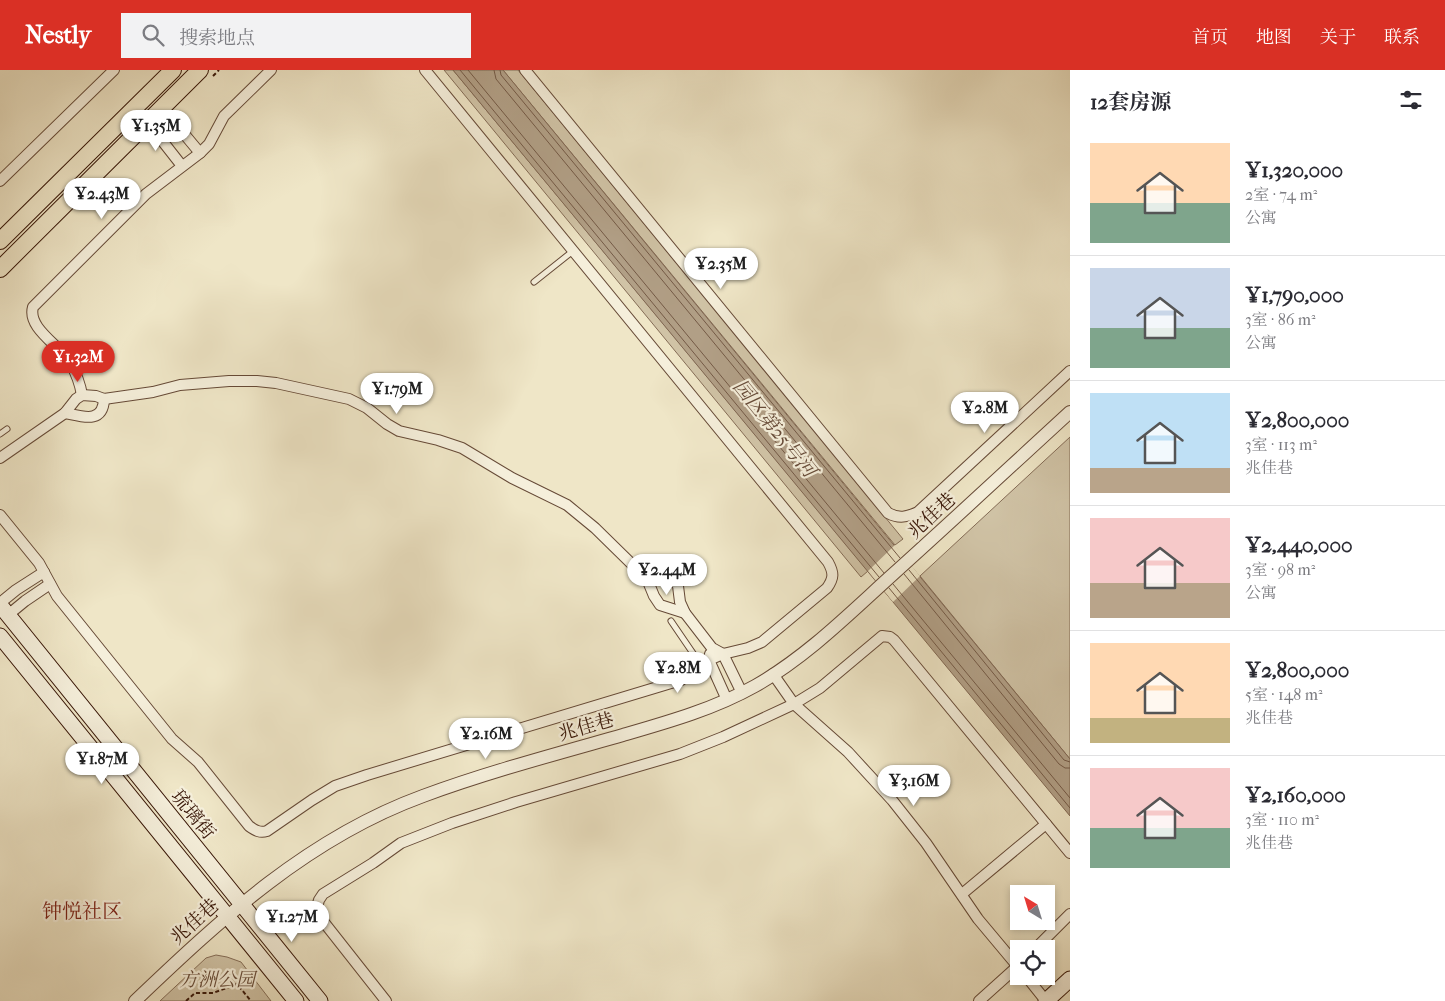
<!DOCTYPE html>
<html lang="zh">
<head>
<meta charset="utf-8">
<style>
	body { margin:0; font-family:"IM FELL French Canon","Noto Serif SC",serif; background:#f2f2f3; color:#2b2b33; height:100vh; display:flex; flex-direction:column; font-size:19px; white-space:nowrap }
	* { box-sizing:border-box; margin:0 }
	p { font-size:16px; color:#7c7c81 }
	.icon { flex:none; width:28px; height:28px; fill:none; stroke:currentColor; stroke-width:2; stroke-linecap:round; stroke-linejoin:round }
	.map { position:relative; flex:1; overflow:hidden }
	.side { display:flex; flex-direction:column; background:#fff; width:375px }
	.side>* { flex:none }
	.needle { width:32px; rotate:322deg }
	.buttons { position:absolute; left:1010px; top:815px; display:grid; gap:10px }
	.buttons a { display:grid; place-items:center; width:45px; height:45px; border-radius:0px; background:#fff; box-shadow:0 2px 8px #0003; font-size:25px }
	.price { position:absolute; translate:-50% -42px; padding:0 11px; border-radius:18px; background:#fff; color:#222; font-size:16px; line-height:32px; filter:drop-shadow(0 1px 2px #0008) }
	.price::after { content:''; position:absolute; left:50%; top:30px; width:15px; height:11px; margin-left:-8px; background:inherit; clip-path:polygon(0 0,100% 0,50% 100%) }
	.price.on { background:#d93025; color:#fff }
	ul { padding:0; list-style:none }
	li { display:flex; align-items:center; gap:15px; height:125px; padding:0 20px }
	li+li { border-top:1px solid #e1e1e2 }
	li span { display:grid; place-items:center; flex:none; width:140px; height:100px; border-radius:0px; color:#555 }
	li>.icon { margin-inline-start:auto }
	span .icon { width:60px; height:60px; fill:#fffc; stroke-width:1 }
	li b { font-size:21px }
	h2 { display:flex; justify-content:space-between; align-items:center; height:60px; padding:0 20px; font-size:21px }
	header { display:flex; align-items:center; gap:30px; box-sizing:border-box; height:70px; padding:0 25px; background:#d93025; color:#fff }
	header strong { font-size:24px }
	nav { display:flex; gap:28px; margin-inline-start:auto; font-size:18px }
	.search { width:350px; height:45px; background:#f2f2f3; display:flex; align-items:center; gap:12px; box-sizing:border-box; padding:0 18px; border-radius:0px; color:#7c7c81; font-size:19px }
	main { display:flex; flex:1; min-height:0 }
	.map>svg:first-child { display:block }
	.green { fill:#d0c3a6; stroke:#846c56 }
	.water { fill:#b19f86; stroke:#816853 }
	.pier { fill:#efe6c7 }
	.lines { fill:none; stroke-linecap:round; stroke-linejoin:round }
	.shore { stroke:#745a46; stroke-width:1 }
	.service-casing { stroke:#664a37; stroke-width:7 }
	.minor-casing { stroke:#664a37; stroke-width:12 }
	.tertiary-casing { stroke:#664a37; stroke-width:14 }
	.secondary-casing { stroke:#381607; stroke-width:17 }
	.primary-casing { stroke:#381607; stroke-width:18 }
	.path { stroke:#381607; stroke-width:2; stroke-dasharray:4 2.5; stroke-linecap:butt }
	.service { stroke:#f5efdb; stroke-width:5 }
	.minor { stroke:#f5efdb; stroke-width:10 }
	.tertiary { stroke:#f5efdb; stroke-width:12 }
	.secondary { stroke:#f5efdb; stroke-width:15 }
	.primary { stroke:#efe6c7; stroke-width:16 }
	.labels { text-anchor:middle; stroke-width:4.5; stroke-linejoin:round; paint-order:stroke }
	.street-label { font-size:19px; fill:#381607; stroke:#f5efdb }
	.park-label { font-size:19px; font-style:italic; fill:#664a37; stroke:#f5efdb }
	.water-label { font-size:20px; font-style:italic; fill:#684d3a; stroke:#f5efdb }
	.neighbourhood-label { font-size:20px; fill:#7a1f14; stroke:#f5efdb }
</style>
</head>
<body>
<header>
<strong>Nestly</strong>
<div class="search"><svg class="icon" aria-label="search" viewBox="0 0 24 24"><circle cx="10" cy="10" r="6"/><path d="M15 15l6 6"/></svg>搜索地点</div>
<nav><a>首页</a><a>地图</a><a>关于</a><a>联系</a></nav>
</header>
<main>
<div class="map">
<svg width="1070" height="931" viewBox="0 0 1070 931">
	<rect width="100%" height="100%" fill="#efe6c7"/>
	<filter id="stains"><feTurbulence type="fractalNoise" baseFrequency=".004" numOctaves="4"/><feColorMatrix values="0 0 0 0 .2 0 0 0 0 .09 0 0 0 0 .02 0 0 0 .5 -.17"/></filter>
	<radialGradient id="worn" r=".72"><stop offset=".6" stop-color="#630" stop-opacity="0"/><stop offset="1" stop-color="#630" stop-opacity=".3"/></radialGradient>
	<g class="green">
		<path d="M444,0h9l415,501 -7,6z"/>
		<path d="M503,0h15l385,469 -8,6z"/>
		<path d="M1070,367v322l-150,-183z"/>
		<path d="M216,885l11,2 14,5 30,39h-111l46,-43z"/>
	</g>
	<path class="water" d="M453,0h50l567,689v57z"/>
	<path class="pier" d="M895,475l25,31 -27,26 -25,-31z"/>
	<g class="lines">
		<g class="shore">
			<path d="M460,0l419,507"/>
			<path d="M468,0l416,503"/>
			<path d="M494,0l2,9 399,483"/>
			<path d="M500,0l1,5 399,483"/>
			<path d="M909,500l155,190 6,2"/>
			<path d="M904,504l155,190 6,4h5"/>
			<path d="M893,514l177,214"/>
			<path d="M889,518l181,220"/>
		</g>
		<g class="service-casing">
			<g id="service">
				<path d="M534,212l39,-31"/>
				<path d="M0,364l7,-5"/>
				<path d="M671,551l30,44"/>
			</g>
		</g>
		<g class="minor-casing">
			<g id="minor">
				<path d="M525,0l363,443c11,6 19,4 30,-1l152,-141"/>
				<path d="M161,38l14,15 25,30"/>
				<path d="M146,54l14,14 22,28"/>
				<path d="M0,111l114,-111"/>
				<path d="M82,325c-2,-12 -6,-22 -12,-33 -11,-17 -43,-34 -37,-55l113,-113 54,-41 9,-9 15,-28 47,-46"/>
				<path d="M65,343c16,3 38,12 39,-14"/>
				<path d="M0,388l65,-45 11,-14 6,-4 14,1 8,3 49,-7 27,-7 49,-4h28l19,2 73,16 18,9 20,16 12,7 39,9 24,8 50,30 55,27 28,23 52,51 7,17 6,9 25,8"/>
				<path d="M0,445l39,48 18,33 115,143 26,23 51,64c7,5 11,7 18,5l45,-31 23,-14 32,-11 314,-95 28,-20 14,-6 25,-6 14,-6 65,-54c7,-10 7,-15 1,-26l-403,-492"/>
				<path d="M647,509l24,1 5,3 2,3 2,16 5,11 27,35 11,6 19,39"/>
				<path d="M0,533l16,-13 28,-18"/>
				<path d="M8,545l17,-14 25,-17"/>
				<path d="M710,584l-1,6 18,40"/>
				<path d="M773,604l21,30 54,48 44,48 34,43 52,76 41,49"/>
				<path d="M962,824l84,-70"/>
				<path d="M1035,879l35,-35"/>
				<path d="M1026,906l20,25"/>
				<path d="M386,931l-67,-85 -2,-4v-5l2,-7 4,-6 50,-31 28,-20 51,-20 64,-21 164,-48 43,-17 71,-33 26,-16 62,-52 8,1 4,3 176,213"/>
				<path d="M979,931l40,-36"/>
			</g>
		</g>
		<g class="tertiary-casing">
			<path id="tertiary" d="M135,931c87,-83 173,-163 288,-205 65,-24 133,-42 200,-61 45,-13 91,-26 132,-49 51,-29 93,-71 136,-110 60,-54 119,-109 179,-164"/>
		</g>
		<g class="secondary-casing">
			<g id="secondary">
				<path d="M0,535l320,396"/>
				<path d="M0,566l296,365"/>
				<path d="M1046,931l24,-22"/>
			</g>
		</g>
		<g class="primary-casing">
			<g id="primary">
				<path d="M0,171l173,-171"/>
				<path d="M0,199l200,-199"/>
			</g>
		</g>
		<g class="path">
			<path d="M213,6l6,-6"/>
			<path d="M186,931l9,-8h18l24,-9 14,17"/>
		</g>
		<use href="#service" class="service"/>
		<use href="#minor" class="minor"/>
		<use href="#tertiary" class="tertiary"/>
		<use href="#secondary" class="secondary"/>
		<use href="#primary" class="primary"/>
	</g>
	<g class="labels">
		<g class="street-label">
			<text transform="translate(931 445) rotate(-43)" y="7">兆佳巷</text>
			<text transform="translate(586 656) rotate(-16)" y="7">兆佳巷</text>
			<text transform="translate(194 744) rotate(51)" y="7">琉璃街</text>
			<text transform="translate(194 851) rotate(-42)" y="7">兆佳巷</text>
		</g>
		<g class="park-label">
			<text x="217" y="916">方洲公园</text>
		</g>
		<g class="water-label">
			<text transform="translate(775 358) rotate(51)" y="7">园区第25号河</text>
		</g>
		<g class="neighbourhood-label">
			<text x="82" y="848">钟悦社区</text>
		</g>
	</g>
	<rect width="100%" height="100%" filter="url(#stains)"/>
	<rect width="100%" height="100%" fill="url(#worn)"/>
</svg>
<div class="buttons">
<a><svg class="needle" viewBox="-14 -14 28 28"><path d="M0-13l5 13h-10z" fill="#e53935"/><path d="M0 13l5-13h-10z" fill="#7c7c81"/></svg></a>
<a><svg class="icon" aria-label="locate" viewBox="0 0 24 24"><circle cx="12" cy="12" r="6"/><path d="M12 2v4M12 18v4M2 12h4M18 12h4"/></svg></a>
</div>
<b class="price" style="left:156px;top:82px">¥1.35M</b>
<b class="price" style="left:102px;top:150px">¥2.43M</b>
<b class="price" style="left:721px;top:220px">¥2.35M</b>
<b class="price on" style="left:78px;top:313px">¥1.32M</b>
<b class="price" style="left:397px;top:345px">¥1.79M</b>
<b class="price" style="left:985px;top:364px">¥2.8M</b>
<b class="price" style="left:667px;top:526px">¥2.44M</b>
<b class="price" style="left:678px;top:624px">¥2.8M</b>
<b class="price" style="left:486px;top:690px">¥2.16M</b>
<b class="price" style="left:102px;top:715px">¥1.87M</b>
<b class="price" style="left:914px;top:737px">¥3.16M</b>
<b class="price" style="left:292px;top:873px">¥1.27M</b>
</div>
<section class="side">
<h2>12套房源<svg class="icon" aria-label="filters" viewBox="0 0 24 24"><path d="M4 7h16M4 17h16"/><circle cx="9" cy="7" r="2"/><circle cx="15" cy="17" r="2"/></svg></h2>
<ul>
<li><span style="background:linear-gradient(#ffd9b3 60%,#7fa58c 0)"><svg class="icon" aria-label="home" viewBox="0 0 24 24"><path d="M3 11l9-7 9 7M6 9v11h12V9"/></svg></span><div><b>¥1,320,000</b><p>2室 · 74 m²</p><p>公寓</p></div></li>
<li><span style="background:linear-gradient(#c9d6e8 60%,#7fa58c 0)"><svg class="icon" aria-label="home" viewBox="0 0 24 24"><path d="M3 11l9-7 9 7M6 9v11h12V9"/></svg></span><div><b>¥1,790,000</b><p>3室 · 86 m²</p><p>公寓</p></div></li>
<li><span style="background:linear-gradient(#bfe0f5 75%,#b9a48a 0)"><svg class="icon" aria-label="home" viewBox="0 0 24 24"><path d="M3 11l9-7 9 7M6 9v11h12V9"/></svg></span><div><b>¥2,800,000</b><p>3室 · 113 m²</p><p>兆佳巷</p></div></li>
<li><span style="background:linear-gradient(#f6c9c9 65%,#b9a48a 0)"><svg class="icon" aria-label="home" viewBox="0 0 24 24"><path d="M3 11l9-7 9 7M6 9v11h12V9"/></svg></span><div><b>¥2,440,000</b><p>3室 · 98 m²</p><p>公寓</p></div></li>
<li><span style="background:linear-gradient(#ffd9b3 75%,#c2b280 0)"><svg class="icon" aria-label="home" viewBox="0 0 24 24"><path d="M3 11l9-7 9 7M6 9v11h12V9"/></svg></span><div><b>¥2,800,000</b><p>5室 · 148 m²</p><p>兆佳巷</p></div></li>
<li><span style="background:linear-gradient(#f6c9c9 60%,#7fa58c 0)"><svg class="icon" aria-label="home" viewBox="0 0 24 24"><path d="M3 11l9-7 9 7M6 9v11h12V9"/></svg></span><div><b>¥2,160,000</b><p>3室 · 110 m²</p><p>兆佳巷</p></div></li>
</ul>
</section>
</main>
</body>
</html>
